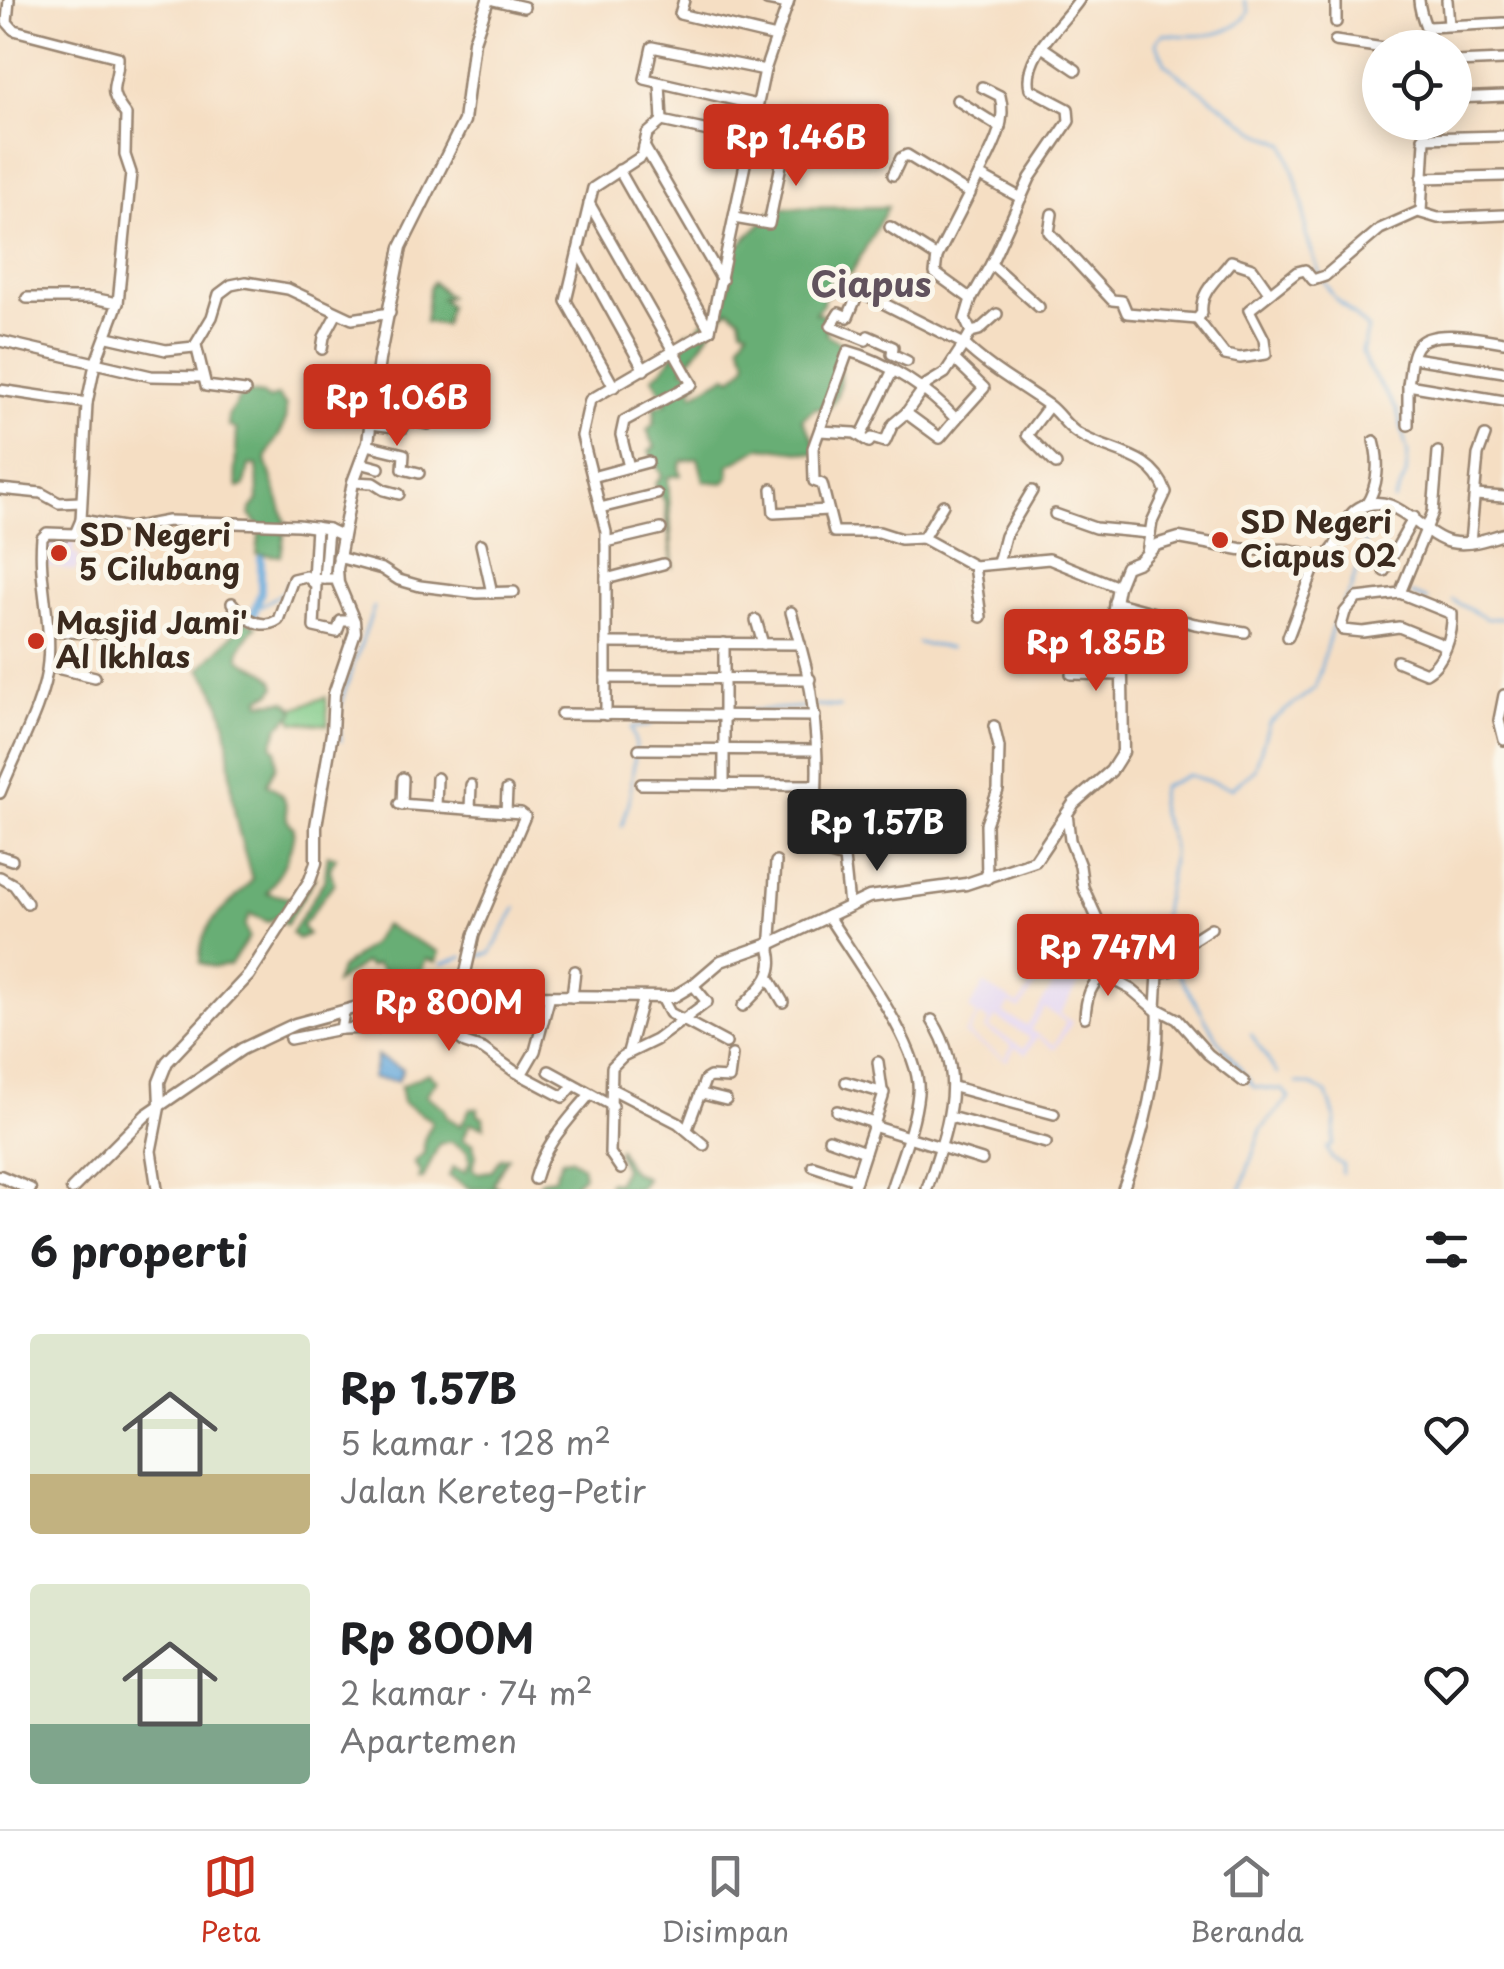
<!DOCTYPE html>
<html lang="id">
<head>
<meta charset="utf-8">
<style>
	body { margin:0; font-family:"Playpen Sans",sans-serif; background:#f2f2f2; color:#202124; height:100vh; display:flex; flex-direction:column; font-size:38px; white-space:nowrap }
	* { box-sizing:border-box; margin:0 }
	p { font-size:32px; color:#757577 }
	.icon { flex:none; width:55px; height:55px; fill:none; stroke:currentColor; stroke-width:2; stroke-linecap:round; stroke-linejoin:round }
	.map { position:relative; height:1189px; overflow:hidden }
	.sheet { display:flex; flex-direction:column; background:#fff; flex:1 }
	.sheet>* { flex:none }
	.buttons { position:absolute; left:1362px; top:30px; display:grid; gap:20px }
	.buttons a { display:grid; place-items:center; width:110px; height:110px; border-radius:50%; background:#fff; box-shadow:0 5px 25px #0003; font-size:50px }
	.price { position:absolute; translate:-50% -85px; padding:0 22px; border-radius:10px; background:#c8321e; color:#fff; font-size:32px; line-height:65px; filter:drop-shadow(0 2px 5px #0008) }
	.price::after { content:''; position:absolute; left:50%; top:60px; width:30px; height:22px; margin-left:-15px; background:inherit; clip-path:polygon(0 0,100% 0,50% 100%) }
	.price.current { background:#222; color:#fff }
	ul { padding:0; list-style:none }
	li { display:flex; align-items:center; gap:30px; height:250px; padding:0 30px }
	li span { display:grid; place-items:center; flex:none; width:280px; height:200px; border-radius:10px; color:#555 }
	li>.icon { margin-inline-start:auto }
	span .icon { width:120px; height:120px; fill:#fffc; stroke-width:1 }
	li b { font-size:42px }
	h2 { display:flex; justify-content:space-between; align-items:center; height:120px; padding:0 30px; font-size:42px }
	.dock { display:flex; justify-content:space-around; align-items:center; height:140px; border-top:2px solid #e0e0e0; background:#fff; font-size:28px; color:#757577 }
	.dock a { display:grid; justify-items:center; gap:5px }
	.dock .current { color:#c8321e }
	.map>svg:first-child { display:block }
	.built { fill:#e2d4f3; fill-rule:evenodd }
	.green { fill:#80ca88; stroke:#5e7a53; stroke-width:2.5 }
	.forest { fill:#68ae74; stroke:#526c49; stroke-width:2.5; fill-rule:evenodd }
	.water { fill:#66a8da; stroke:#50697c; stroke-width:2.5 }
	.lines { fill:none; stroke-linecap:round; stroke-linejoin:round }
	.stream { stroke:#66a8da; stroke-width:2.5 }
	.canal { stroke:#66a8da; stroke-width:8 }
	.minor-casing { stroke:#988470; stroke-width:14 }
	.tertiary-casing { stroke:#988470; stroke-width:15 }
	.minor { stroke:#fff; stroke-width:9 }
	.tertiary { stroke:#fff; stroke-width:10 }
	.poi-dot { fill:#c8321e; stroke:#fbf7ec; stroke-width:4 }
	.labels { text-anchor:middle; stroke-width:10; stroke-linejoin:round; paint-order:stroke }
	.poi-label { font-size:30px; font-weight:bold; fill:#3b2a1e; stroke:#fbf7ec; text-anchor:start }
	.quarter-label { font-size:35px; font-weight:bold; fill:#61525d; stroke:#fbf7ec }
</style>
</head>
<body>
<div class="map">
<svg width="1504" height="1189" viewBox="0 0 1504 1189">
	<rect width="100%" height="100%" fill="#fbf7ec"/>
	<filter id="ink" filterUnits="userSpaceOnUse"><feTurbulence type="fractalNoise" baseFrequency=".01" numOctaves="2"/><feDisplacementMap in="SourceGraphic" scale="20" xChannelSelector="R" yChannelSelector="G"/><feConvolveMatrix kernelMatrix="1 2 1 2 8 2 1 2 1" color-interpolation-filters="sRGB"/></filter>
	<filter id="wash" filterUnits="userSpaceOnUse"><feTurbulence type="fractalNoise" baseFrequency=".0048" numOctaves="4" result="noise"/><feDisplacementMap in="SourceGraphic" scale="40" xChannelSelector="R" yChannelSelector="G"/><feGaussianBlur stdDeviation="2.25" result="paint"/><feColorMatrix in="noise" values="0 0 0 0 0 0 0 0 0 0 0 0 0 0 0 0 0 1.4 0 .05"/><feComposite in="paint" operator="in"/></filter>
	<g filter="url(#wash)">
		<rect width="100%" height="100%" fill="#f5dec3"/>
		<g class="built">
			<path d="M46,536l29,4 -2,14 6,1 -3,16 -33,-5z"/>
			<path d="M1062,936l34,21 -36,57 12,8 -17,27 -18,-12 -11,17 -11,-7 -8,14 -43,-26 13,-20 -8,-6 15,-25 35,21zM1063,942l23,14 -7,12 -11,-6 -41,64 -24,-13 6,-9 11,6zM1044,1008l22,14 -11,23 -25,-15zM980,1015l10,7 -5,7 27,17 -7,12 -37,-24zM996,1017l34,21 -6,10 -35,-20z"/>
		</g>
		<path class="green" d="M326,697l2,28 -34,-3 -3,-5 4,-9z"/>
		<g class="forest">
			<path d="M888,207l-37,67 -13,-5 -8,12 -1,14h-5l-1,9 -8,9 12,4 -1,17 16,10 -5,16c6,14 3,36 -8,48h-14l-13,11 13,23 1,12 -54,-7 -33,18v13l-6,5 -19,-2 -6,-23 -16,3 -3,7 2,7 -13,2 5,92 -8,-67 -10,-18 7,-8 -13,-25 6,-4 -8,-17 7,-7 1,-16 12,-4 -14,-26c20,-16 19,-24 33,-45l11,-2c7,-12 13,-15 22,-24 12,-11 13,-39 13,-54l44,-44zM729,309l11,8 2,10 6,2 -8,14c9,21 12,19 -8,35l-5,-3 -33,19 -3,-5 10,-11 -4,-9 -8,3 -6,-4c19,-18 26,-42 46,-59z"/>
			<path d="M433,282l16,15 -8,1 8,8 -5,19 -19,-3 4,-34z"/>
			<path d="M243,392l20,3 5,4 10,-3 8,10c1,31 -14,31 -20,54l20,63 -5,33 -24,-2 3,-27 -10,-12 1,-6 7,-9 -1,-35h-8l-4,21 -7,2 -3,-18 2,-40 -8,-4 -1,-10z"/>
			<path d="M246,621l10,5c-42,51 6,27 20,60l-4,7 -12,5 1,5 25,-2 8,7v5l-15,13 -7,19 4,5v16l-9,18c18,10 20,15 20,36l7,8c-2,27 -13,44 -27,65l27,6 22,-23 -30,49 -10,-8 -8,5 -18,-8 -5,11 4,12 -19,28 -16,2 -14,-4c-1,-45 28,-53 52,-83 -5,-20 -12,-40 -16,-61 -12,-56 3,-102 -36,-150z"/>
			<path d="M328,855l8,2 -6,12 4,14 -32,43 6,8 -10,5 -7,-6 33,-52z"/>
			<path d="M384,925l55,27 -3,10 -10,-3 -9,22 -23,11 2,-8 -20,-20 -7,3 -5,-4 -29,20 5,-14 31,-25z"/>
			<path d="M428,1073l9,7 -11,15 18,13 3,9 14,9 9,-18h8v6l5,3 1,10 -14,-4 -7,16 10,5 3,12 -4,13 6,4 13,-2 10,-13 7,-1 -15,27 7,5h-29l-22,-13 4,-9 12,5 5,-11 -3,-10 -17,-10 -11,3 -16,35h-5l2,-7 -6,-10 10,-9v-13l8,-19 -29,-18 -3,-16z"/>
			<path d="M619,1149l12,22 15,7 -7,11h-26l-5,-3 1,-4 7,1 8,-14 -6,-16z"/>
			<path d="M570,1158l12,8 2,9 -10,8 3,6h-40l5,-9 12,-2 8,-19z"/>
		</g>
		<path class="water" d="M377,1056l26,13 -5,12 -26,-3z"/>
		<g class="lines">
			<g class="stream">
				<path d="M1244,0l5,12c-17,28 -58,25 -86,22l-7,8 10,23 90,66 29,13 18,59 3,32 14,40"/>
				<path d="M1324,282l10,15 34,32 -6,23 5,14 30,44 11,44 -2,21 -12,26"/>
				<path d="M1412,594l16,6"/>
				<path d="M1452,600l35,19 17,-1"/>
				<path d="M257,608l27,-16 4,-11"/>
				<path d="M918,643l32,5"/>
				<path d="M815,705l25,2"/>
				<path d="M731,712l76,-5"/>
				<path d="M341,741l-2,-24 4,-21 31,-89"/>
				<path d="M622,826l7,-23 7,-58 -5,-17 16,-2 13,-8"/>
				<path d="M1168,950c-15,-35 6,-66 4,-102 -2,-26 -20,-33 -10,-61l26,-12 44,13 23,-19 14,-46 46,-35 17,-61 18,-36 17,-54 19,-26"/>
				<path d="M471,957l19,-3 27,-47"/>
				<path d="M442,964l21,-7"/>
				<path d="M1177,971l41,69 36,47 29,3 6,8 -28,32 -20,59"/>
				<path d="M1251,1034l26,40"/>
				<path d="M1297,1083l16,3 14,7 9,28 -3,24 -6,3 5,11 11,6 -1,8"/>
			</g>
			<path class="canal" d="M253,616l8,-24v-33"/>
		</g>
	</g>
	<g filter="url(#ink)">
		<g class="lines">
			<g class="minor-casing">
				<g id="minor">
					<path d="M494,0l30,7"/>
					<path d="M684,0l-4,14 96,23"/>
					<path d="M767,0l21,4"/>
					<path d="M1079,0c-17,25 -57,56 -49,89l38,20 1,12 -39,57 -39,86 -20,35 -6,20 6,13 -7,12c26,25 56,41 84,61 11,8 17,20 29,28 31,21 74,17 89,59l-14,30 -5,31"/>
					<path d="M1336,0v22"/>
					<path d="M1419,0c1,18 10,30 14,48"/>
					<path d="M1447,0l2,25"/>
					<path d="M1429,27l75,-4"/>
					<path d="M1335,41l49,7"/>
					<path d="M1042,47l34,23"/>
					<path d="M1455,62l49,-2"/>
					<path d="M660,83l2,38"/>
					<path d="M1455,98l49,-2"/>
					<path d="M957,100l43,27"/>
					<path d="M757,105l-112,-26 7,-32 113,23"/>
					<path d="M662,121l88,19"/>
					<path d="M1423,138l81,-2"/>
					<path d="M644,146l78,134"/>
					<path d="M619,170l91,160"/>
					<path d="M893,175l8,-17 6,-3 63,39"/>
					<path d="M979,175c12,-24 29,-52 21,-79l-18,-9"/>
					<path d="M1422,178l82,-2"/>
					<path d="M589,203l103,181 -68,37 -3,14 8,32"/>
					<path d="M1421,212l5,-90"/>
					<path d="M1052,214l-3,18 63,68 10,1 5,12 70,6 5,-6c-3,-22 18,-36 29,-52l21,7 17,24"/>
					<path d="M734,218l35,6 16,-79 -34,-8"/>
					<path d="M890,227l47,30"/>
					<path d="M578,251l66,119"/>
					<path d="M991,264l48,43"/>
					<path d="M27,298h65l26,5"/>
					<path d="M971,299l-36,-26 2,-16 42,-82 42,23"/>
					<path d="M1197,319l28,36 15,3 26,-4 -2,-15 -15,-29 48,-38 8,-2 8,10 12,-4 55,-47 38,-17 20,6 66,-3"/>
					<path d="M971,332l8,-2 18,-16"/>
					<path d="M108,337l58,13 28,-3 18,-30 7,-23 12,-9 15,-3 42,7 64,30 38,-6"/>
					<path d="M0,341l151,35 52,1"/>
					<path d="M1504,342c-19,-3 -74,-15 -87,4 -7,9 -7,28 -9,39l96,16"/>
					<path d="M196,345l10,41 39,5"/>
					<path d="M322,349l2,-12 13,-24"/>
					<path d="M1413,358l91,14"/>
					<path d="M955,360l29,28 -28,31"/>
					<path d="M1408,385v40"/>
					<path d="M614,387l-48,-86 27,-113 49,-32 5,-22 15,-13"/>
					<path d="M0,390l87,13"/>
					<path d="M1049,406l-22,29 29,29"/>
					<path d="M906,413l34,25 16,-19c-27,-29 -70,-58 -108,-68l-35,97 1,33 8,3 12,48h45l22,7 22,-1"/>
					<path d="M372,414l56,10"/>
					<path d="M371,424l32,4 2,-32 -30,-4"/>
					<path d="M820,431l35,2 14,9 3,-4 13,4 8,-18 13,-11 21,-29 18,-11 19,-29 -105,-53 -11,26 -9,-4 -8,13 35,14 2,-4 25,11 -1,7 15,7"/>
					<path d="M861,436l31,-64"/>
					<path d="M367,445l37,9 -1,15 16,4"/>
					<path d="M360,463l19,5"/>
					<path d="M592,477l56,-15"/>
					<path d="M353,482l20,1 11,7 15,4"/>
					<path d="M0,489l41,4 18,10 22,-1"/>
					<path d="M772,489l2,24 54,-3"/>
					<path d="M1475,495l29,2"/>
					<path d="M943,505l-20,33 51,28 75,-7 69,28"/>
					<path d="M1366,505c12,-18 14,-43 8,-64"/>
					<path d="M600,508l57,-14"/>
					<path d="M1055,514l40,14 54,5"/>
					<path d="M81,520l49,8 38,-7 130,4 30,4 15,7"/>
					<path d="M316,527l-3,52h24"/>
					<path d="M606,542l55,-13"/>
					<path d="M1470,543l8,-88 7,-19"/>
					<path d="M481,544l11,49"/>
					<path d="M338,557l44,12 17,11 21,6 57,7 37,-1"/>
					<path d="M998,563l7,-27 27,-45"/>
					<path d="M974,566l7,51"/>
					<path d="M1384,571l30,-54"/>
					<path d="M324,579l4,-50"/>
					<path d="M606,579l57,-15"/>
					<path d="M1400,593l33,-81 5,-60"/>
					<path d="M1114,602l81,22 50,8"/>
					<path d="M232,603c10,14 29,28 46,17l15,-41 13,-3 10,9 -2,42 23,5 4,-11h13"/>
					<path d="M791,612l9,32"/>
					<path d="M756,620l7,24"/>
					<path d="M49,631l81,4"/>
					<path d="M1288,637l30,-79"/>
					<path d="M606,643l194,1c17,58 23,139 10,199l10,8 24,7 5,47"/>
					<path d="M1397,661l29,12c18,-10 27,-39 26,-59l-52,-21 -43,5 -12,14 -4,14 2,4 20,2 36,-5 47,19"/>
					<path d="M48,666l47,11"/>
					<path d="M1071,674l51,1"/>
					<path d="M606,678l204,1"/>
					<path d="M1504,695l-5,25 5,20"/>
					<path d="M561,714l254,2"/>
					<path d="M606,715v-183l-24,-96 8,-36 120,-70 55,-260 24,-70"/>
					<path d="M639,749l176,1"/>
					<path d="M641,784l174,1"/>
					<path d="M724,785v-142"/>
					<path d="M0,793c15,-39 45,-90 48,-131 4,-41 -10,-83 -6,-124l5,-5 28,1 6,-14 6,-117 8,-39 23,-61 13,-130 -6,-18 1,-40c-23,-30 -7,-27 -8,-58l-104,-27 -7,-8 2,-22"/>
					<path d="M399,804l122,9 4,3 -51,119 -11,49"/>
					<path d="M402,805l1,-27"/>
					<path d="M436,807l1,-29"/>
					<path d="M470,809l1,-24"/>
					<path d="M506,812l1,-22"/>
					<path d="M1067,813l3,27 10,26 3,21 28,62 -5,27 26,14 26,22c2,54 -15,128 -35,177"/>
					<path d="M0,856l12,4"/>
					<path d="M0,877l14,8 13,18"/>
					<path d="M987,879l-1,-55 12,-34 1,-43 -5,-21"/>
					<path d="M828,916c24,39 95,133 90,177 -3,32 -17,65 -27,96"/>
					<path d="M1111,949c47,15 60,5 100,-21"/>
					<path d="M1166,956l8,14 -16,3 -2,35 21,11 31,35 36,28"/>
					<path d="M769,978l14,24"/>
					<path d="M410,995l55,48 18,6 31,22 49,26 11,-12"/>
					<path d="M572,997l3,-26"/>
					<path d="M662,998l8,15 56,30"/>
					<path d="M743,1006c16,-17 34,-30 27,-55l6,-89"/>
					<path d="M1085,1017c1,-18 5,-33 20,-44"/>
					<path d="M341,1029l35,-1 18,-8 18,2"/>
					<path d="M290,1039l51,-10 3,-17"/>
					<path d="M628,1052l15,-55"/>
					<path d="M549,1071l64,35"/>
					<path d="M521,1075l14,-24 15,-55"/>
					<path d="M846,1082l38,11"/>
					<path d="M954,1087l100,27"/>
					<path d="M612,1089l66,34 26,22"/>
					<path d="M702,1094l24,6"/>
					<path d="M837,1111l37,12"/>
					<path d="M950,1117l96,26"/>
					<path d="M873,1126l109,34"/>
					<path d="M687,1129l18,-49 5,-3 19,1 3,-23"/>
					<path d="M829,1139l36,13"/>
					<path d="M813,1166l43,14"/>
					<path d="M621,1169l-11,-16 2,-86 11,-11 33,-16 51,-38 -14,-17"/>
					<path d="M535,1179c10,-36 32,-57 55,-85"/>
					<path d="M157,1189l-6,-38 9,-46"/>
					<path d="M853,1189l30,-92 -5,-35"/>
					<path d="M927,1189c19,-59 42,-112 5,-169"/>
				</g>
			</g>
			<g class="tertiary-casing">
				<g id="tertiary">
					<path d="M160,1105l-1,-23 8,-20 82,-87 61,-95 6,-17v-37l16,-93 2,-39 21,-62 -1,-11 -16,-38 -1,-14 16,-87 15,-40 11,-82 22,-113 63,-126 10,-80 14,-41"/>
					<path d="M0,1176l30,13"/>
					<path d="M72,1189l74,-74 96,-66 53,-25 151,-41 87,13 140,1 20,-12 28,-24 51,-18 97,-46 97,-13 69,-23 39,-58 37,-32 12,-19 -1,-74 -9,-65 5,-26 8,-20 13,-5 17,-17 23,-7 61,11 49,1 35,8c19,-11 16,-39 35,-50 36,-20 61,27 91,34 19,4 36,-3 54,-8"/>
				</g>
			</g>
			<use href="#minor" class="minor"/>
			<use href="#tertiary" class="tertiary"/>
		</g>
	</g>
	<g class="poi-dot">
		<circle cx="1220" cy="540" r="10"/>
		<circle cx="59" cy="553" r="10"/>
		<circle cx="36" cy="641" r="10"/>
	</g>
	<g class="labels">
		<g class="poi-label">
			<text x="1240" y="533">SD Negeri<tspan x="1240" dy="34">Ciapus 02</tspan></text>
			<text x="79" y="546">SD Negeri<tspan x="79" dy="34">5 Cilubang</tspan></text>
			<text x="56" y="634">Masjid Jami'<tspan x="56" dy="34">Al Ikhlas</tspan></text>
		</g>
		<g class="quarter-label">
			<text x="871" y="297">Ciapus</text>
		</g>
	</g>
</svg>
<div class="buttons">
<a><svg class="icon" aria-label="locate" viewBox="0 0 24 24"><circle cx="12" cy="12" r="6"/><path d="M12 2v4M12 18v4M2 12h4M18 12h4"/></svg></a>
</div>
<b class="price" style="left:796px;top:189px">Rp 1.46B</b>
<b class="price" style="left:397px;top:449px">Rp 1.06B</b>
<b class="price" style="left:1096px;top:694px">Rp 1.85B</b>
<b class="price current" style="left:877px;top:874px">Rp 1.57B</b>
<b class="price" style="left:1108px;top:999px">Rp 747M</b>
<b class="price" style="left:449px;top:1054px">Rp 800M</b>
</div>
<section class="sheet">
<h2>6 properti<svg class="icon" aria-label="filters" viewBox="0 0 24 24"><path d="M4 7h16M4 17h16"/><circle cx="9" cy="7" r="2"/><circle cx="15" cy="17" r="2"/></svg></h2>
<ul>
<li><span style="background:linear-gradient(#dfe7d0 70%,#c2b280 0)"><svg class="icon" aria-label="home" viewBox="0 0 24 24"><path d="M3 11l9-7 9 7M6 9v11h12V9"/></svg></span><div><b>Rp 1.57B</b><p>5 kamar · 128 m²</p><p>Jalan Kereteg–Petir</p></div><svg class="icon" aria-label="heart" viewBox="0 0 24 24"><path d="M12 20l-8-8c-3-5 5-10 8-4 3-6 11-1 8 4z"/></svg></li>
<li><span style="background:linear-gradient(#dfe7d0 70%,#7fa58c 0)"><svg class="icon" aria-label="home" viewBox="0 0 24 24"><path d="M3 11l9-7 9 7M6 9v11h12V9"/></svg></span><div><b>Rp 800M</b><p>2 kamar · 74 m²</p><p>Apartemen</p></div><svg class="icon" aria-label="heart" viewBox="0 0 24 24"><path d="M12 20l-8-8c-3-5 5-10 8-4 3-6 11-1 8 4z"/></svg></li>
</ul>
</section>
<nav class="dock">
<a class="current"><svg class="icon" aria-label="map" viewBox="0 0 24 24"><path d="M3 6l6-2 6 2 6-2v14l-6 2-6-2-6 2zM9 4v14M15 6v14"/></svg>Peta</a>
<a><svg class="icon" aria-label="saved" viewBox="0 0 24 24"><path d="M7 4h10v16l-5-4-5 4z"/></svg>Disimpan</a>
<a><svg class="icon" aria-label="home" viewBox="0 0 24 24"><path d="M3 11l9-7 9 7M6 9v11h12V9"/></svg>Beranda</a>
</nav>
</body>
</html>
